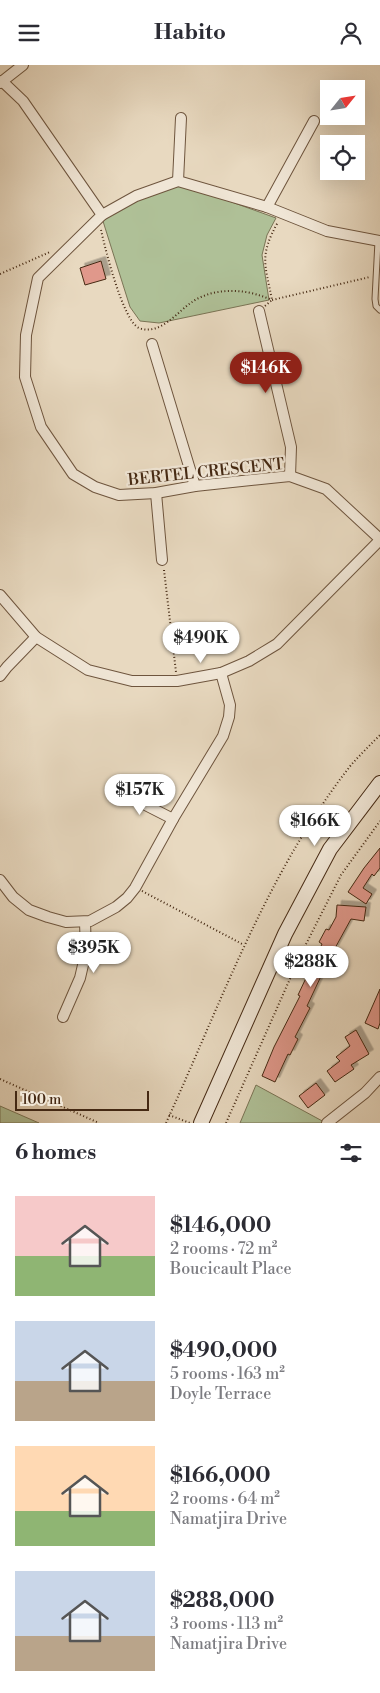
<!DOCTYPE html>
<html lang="en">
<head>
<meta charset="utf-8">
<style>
	body { margin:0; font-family:"Libre Bodoni",serif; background:#f7f7f7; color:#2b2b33; height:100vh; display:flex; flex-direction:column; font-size:19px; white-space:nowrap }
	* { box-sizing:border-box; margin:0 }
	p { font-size:16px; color:#7c7c81 }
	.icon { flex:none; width:28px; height:28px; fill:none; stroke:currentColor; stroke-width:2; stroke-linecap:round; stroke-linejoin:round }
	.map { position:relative; height:1058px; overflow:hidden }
	.drawer { display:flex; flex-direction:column; background:#fff; flex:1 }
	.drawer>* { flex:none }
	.needle { width:32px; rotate:60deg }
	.controls { position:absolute; left:320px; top:15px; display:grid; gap:10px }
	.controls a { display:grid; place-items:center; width:45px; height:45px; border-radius:0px; background:#fff; box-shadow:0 5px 20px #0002; font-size:25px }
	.scale { position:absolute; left:15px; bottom:12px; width:134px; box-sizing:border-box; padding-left:5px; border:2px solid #452913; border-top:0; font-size:14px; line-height:18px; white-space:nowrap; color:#452913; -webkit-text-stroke:4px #f0e6d6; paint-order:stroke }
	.price { position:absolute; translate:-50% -42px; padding:0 11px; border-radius:18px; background:#fff; color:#222; font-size:16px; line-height:32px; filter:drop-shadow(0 1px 2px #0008) }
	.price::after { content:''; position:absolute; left:50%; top:30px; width:15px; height:11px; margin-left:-8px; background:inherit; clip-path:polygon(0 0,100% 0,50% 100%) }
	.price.on { background:#8f2418; color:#fff }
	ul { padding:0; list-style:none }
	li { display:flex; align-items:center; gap:15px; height:125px; padding:0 15px }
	li span { display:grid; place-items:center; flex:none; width:140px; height:100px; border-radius:0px; color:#555 }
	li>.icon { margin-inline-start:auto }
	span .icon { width:60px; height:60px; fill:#fffc; stroke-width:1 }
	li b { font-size:21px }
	h2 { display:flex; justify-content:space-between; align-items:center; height:60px; padding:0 15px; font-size:21px }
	header { display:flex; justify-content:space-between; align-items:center; height:65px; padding:0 15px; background:#fff; font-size:22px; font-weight:700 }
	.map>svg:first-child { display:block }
	.green { fill:#afc097; stroke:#7a7455 }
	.building { fill:#e0988b; stroke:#452913; filter:url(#shadow) }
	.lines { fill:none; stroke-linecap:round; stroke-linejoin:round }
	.service-casing { stroke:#6e553e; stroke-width:7 }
	.minor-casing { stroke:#6e553e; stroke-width:12 }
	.secondary-casing { stroke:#452913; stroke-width:16 }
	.path { stroke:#452913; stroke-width:2; stroke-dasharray:1 2.5; stroke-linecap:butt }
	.service { stroke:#f0e6d6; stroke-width:5 }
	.minor { stroke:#f0e6d6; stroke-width:10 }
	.secondary { stroke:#f0e6d6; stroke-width:14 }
	.labels { text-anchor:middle; stroke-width:4.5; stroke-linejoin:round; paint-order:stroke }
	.street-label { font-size:16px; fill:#452913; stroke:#f0e6d6 }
</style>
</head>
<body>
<header><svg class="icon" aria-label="menu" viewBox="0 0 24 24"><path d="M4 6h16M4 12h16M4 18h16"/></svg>Habito<svg class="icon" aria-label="person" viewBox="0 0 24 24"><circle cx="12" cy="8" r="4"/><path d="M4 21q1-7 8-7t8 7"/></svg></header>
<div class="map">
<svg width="380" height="1058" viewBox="0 0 380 1058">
	<defs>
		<filter id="shadow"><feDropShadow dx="4.5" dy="-4.5" stdDeviation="0" flood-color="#0004"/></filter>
	</defs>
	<rect width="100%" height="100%" fill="#e8d9c0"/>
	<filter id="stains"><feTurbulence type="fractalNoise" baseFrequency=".004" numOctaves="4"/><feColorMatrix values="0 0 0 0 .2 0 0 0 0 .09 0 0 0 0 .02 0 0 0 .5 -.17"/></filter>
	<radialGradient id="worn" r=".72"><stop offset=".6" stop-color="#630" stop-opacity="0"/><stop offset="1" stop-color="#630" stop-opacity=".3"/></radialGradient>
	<g class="green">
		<path d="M179,118l97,35 -9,17 -5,20 7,45 -110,23 -19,-2 -10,-14 -28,-89 34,-21z"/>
		<path d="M256,1020l70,38h-86z"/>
		<path d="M0,1041l39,17h-39z"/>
	</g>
	<g class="building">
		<path d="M101,196l5,18 -21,6 -5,-17z"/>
		<path d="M380,783v20l-6,8 -2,-2 -9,14 9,6 -6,10 -18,-12 16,-24z"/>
		<path d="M337,840l29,2 -2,14 -13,-2 -17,31 -2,-1 -7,13 8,4 -5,11 -6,-3 -15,32 3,2 -15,29 3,2 -8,16 -2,-1 -13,28 -13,-6 12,-29 26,-51 -2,-1 24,-51 -3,-2 7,-13 3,1 7,-13z"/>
		<path d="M380,924v34l-2,6 -13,-6z"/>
		<path d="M356,965l13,24 -18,11 3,4 -19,13 -8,-11 13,-10 -4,-4 14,-11 -5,-9z"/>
		<path d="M316,1018l9,12 -17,13 -9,-12z"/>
	</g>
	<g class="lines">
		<g class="service-casing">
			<path id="service" d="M378,176l-3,58 1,7 4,4"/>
		</g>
		<g class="minor-casing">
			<g id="minor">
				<path d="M2,16l21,20 79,114"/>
				<path d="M0,18l23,-18"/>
				<path d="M178,116l3,-63"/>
				<path d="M267,142l47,-86"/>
				<path d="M380,176l-53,-10 -60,-24 -89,-26 -42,15 -34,19 -64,63 -12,57 -1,42 16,50 32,47 22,13 24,8 37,-2 39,-7 95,-10 36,13 54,50"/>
				<path d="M259,246l32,136 -1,29"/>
				<path d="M152,279l43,142"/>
				<path d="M156,428l6,67"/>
				<path d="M0,530l36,42 52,33 44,11h45l44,-8 28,-12 28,-17 103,-104"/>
				<path d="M0,611l7,-9 29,-30"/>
				<path d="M118,726l55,28"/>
				<path d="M0,815l13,17 16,13 19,7 18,5 24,-1 26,-14 11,-9 8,-10 38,-69 50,-83 6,-19 1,-12 -9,-32"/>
				<path d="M63,952l17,-39 6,-26 -1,-30"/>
				<path d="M327,1058l38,-30 15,-16"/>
			</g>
		</g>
		<g class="secondary-casing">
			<path id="secondary" d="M201,1058l84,-189 45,-85 50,-66"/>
		</g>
		<g class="path">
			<path d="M101,165c4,18 22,91 38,98 21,8 38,-16 53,-26 4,-3 11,-6 17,-8 22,-6 42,-3 63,6l98,-23"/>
			<path d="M0,209l50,-22"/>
			<path d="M265,241l7,-6c-7,-36 -13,-44 6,-78"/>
			<path d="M164,505l12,102"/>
			<path d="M142,826l102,54"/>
			<path d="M0,1014l99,44"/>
			<path d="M169,1050l21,8"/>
			<path d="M166,1058c56,-122 101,-251 185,-358 9,-10 19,-20 29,-30"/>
			<path d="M226,1058l75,-169 40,-79 39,-54"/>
		</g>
		<use href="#service" class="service"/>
		<use href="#minor" class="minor"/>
		<use href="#secondary" class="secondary"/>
	</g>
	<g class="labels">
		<g class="street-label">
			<text transform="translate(206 406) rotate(-6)" y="6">BERTEL CRESCENT</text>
		</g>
	</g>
	<rect width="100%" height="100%" filter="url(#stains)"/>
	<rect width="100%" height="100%" fill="url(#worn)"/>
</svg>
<div class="controls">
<a><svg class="needle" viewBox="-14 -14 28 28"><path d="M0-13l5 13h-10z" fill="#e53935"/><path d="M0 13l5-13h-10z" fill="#7c7c81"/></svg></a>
<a><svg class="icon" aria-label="locate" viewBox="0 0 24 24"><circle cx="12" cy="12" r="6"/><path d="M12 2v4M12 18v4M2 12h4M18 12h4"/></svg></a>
</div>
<div class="scale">100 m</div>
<b class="price on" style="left:266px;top:329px">$146K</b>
<b class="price" style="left:201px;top:599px">$490K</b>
<b class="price" style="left:140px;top:751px">$157K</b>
<b class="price" style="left:315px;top:782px">$166K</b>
<b class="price" style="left:94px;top:909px">$395K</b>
<b class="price" style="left:311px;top:923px">$288K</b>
</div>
<section class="drawer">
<h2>6 homes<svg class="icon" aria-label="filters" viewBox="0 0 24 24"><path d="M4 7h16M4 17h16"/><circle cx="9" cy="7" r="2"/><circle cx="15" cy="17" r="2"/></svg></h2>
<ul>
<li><span style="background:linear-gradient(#f6c9c9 60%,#8fb573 0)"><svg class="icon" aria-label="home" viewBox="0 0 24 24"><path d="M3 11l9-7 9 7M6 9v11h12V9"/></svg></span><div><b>$146,000</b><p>2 rooms · 72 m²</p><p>Boucicault Place</p></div></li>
<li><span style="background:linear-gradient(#c9d6e8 60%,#b9a48a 0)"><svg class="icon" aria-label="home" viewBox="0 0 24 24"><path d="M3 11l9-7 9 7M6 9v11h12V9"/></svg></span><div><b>$490,000</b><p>5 rooms · 163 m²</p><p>Doyle Terrace</p></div></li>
<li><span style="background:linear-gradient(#ffd9b3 65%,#8fb573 0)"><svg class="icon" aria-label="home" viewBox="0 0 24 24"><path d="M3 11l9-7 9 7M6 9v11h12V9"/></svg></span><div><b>$166,000</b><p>2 rooms · 64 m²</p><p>Namatjira Drive</p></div></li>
<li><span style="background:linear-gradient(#c9d6e8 65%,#b9a48a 0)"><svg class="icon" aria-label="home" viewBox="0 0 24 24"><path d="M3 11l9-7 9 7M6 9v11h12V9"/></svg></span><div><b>$288,000</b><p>3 rooms · 113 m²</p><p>Namatjira Drive</p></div></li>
</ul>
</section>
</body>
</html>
